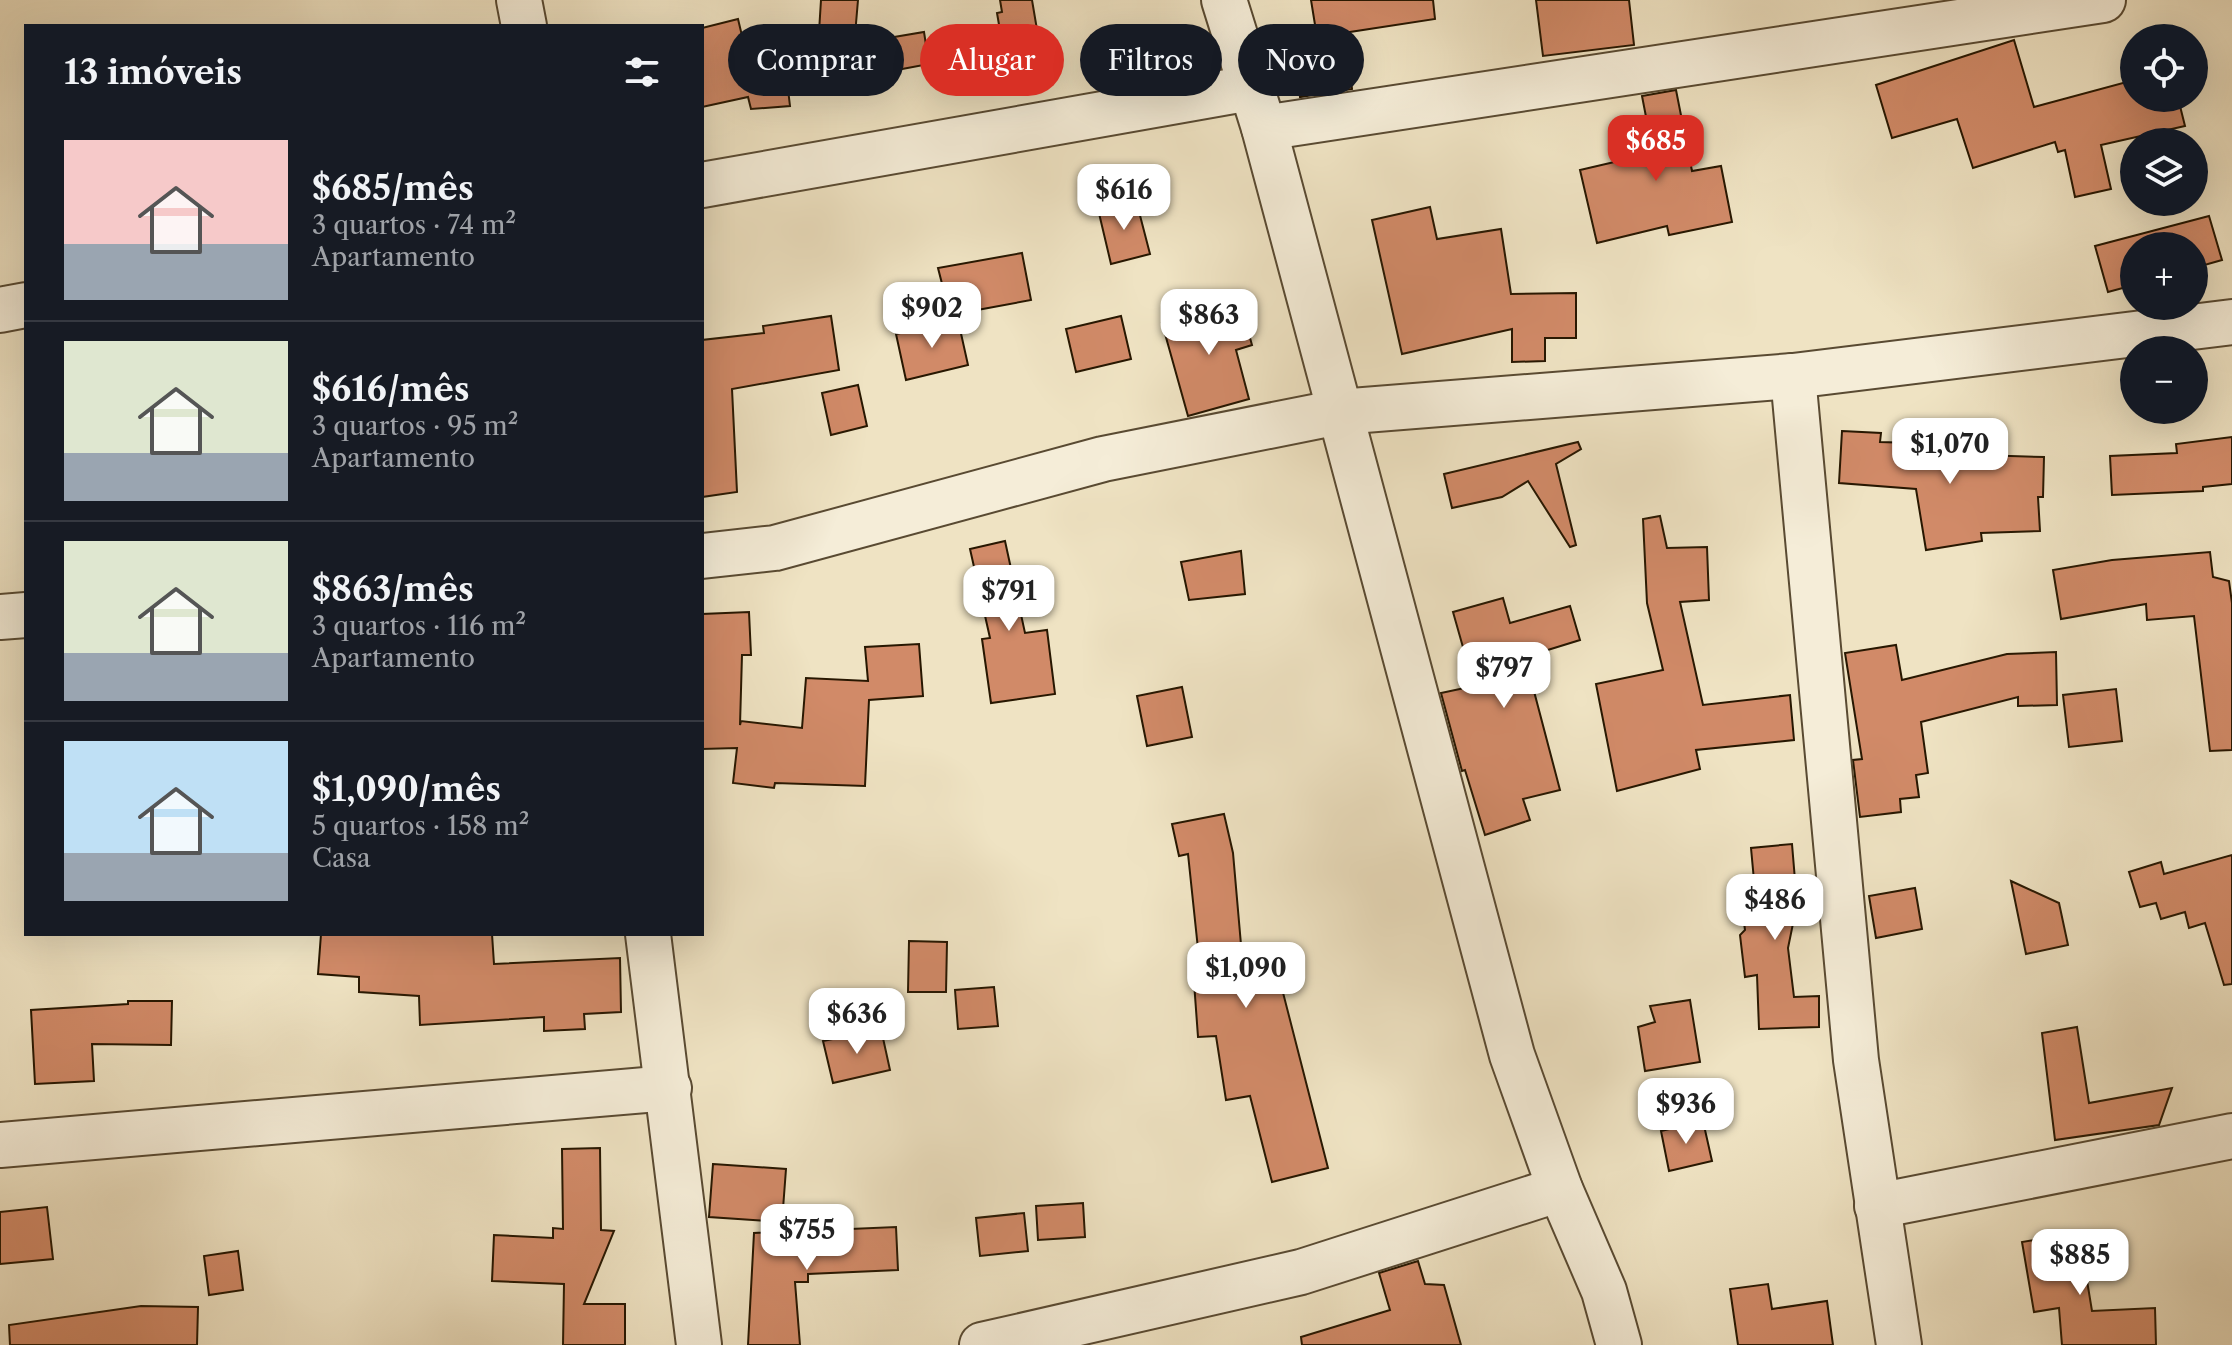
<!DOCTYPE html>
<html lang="pt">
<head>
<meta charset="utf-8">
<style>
	body { margin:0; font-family:"Libre Caslon Text",serif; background:#20242c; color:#f1f3f6; height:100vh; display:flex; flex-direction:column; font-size:30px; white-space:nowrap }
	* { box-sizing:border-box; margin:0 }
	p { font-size:26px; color:#9ea1a6 }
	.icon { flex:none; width:44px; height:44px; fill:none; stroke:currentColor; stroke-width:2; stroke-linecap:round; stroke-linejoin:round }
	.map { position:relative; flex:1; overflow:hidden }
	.side { position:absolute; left:24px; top:24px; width:680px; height:912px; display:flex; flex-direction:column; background:#171b24; border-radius:0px; box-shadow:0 8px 32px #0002 }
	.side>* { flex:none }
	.banner { position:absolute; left:728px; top:24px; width:760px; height:72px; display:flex; gap:16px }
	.fabs { position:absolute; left:2120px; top:24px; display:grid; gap:16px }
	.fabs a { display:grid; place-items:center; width:88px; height:88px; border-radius:50%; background:#171b24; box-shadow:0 8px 32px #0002; font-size:40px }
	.price { position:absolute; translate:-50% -68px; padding:0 18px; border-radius:16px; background:#fff; color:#222; font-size:26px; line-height:52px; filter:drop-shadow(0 2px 4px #0008) }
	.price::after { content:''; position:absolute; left:50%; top:48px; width:24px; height:18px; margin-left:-12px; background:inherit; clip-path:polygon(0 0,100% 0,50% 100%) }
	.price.current { background:#d93025; color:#fff }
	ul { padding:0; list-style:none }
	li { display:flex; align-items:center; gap:24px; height:200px; padding:0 40px }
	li+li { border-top:2px solid #363941 }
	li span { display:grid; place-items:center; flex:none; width:224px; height:160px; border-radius:0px; color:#555 }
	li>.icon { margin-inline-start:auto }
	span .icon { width:96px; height:96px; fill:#fffc; stroke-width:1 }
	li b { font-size:34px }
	h2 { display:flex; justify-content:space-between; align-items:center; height:96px; padding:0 40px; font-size:34px }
	.pill { padding:0 28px; border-radius:36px; background:#171b24; box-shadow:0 8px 32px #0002; font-size:28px; line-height:72px }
	.pill.current { background:#d93025; color:#fff }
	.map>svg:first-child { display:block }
	.building { fill:#d18a68; stroke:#271701; stroke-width:2 }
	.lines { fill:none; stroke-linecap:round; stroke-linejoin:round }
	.street-casing { stroke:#594a32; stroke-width:48 }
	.street { stroke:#f5edd8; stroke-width:44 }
</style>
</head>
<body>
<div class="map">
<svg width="2232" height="1345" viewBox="0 0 2232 1345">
	<rect width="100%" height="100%" fill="#efe3c3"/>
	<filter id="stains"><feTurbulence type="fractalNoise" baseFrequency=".0025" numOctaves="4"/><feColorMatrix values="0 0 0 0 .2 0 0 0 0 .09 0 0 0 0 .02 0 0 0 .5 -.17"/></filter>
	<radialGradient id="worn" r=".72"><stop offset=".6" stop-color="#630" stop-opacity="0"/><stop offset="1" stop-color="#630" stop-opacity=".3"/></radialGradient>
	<g class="building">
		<path d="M821,0h37l-3,35 -36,-3z"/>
		<path d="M1000,0h32l14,83 -36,6 -13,-76 5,-1z"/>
		<path d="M1311,0h122l2,19 -118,18z"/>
		<path d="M1536,0h93l5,45 -91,11z"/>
		<path d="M738,19l10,42 36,-5 6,50 -39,3 -3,-12 -46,10v-79z"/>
		<path d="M924,32l5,32 -59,11 -6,-33z"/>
		<path d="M2014,40l20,67 100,-27v18h44l7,28 -84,19 10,44 -36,8 -10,-47 -7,2 -3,-10 -82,26 -16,-49 -65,19 -16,-53z"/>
		<path d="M1349,62l3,27 -52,8 -3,-28z"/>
		<path d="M1676,90l16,81 29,-5 11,56 -63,13 -2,-9 -70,17 -17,-73 73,-17 -11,-57z"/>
		<path d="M1136,200l14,54 -39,10 -13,-55z"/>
		<path d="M1430,207l7,32 64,-10 10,65 65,-1v45h-31v23l-33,1v-33l-110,25 -30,-134z"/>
		<path d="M2209,216l13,44 -28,8v-22h-60v39l-26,7 -13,-46z"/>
		<path d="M1022,253l9,47 -81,15 -12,-47z"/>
		<path d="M1240,302l12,43 -16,5 13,49 -61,17 -26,-93z"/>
		<path d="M831,316l8,54 -107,19 5,103 -35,5v-157l62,-7 -1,-7z"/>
		<path d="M1121,316l10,43 -55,13 -10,-43z"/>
		<path d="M958,320l10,45 -62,15 -10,-46z"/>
		<path d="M858,385l9,41 -36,9 -9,-42z"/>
		<path d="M1842,431l39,2 -1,9 67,2v10l97,3 -1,40h-5l2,34 -59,2 1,8 -56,9 -10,-61 -77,-6z"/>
		<path d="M2232,437v47l-29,3v4l-91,4 -2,-39 67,-3 -1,-9z"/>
		<path d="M1578,442l3,7 -25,15 20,81 -6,2 -42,-66 -26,16 -50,11 -8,-34z"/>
		<path d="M1660,516l7,32 40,-1 2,53 -29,2 23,103 87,-10 4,45 -98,10 4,19 -83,22 -21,-107 67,-14 -16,-67 -4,-84z"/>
		<path d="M1005,541l20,92 22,-3 8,64 -64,9 -9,-64 8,-1 -20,-89z"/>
		<path d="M1241,551l4,43 -56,6 -8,-38z"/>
		<path d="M2210,552l3,25 16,4 3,22v147l-22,1 -16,-135 -47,4 -1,-16 -85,15 -8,-49 59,-10z"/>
		<path d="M1503,598l7,25 60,-17 10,34 -55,17 35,133 -37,9 7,21 -45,15 -20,-65 -3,1 -21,-78 33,-7 -21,-74z"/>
		<path d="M749,612l2,43h-9l-2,70 1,-4 61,7 4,-50 62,3 -3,-34 54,-3 4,52 -54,4 -4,86 -90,-3 -1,5 -41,-5 4,-35 -35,1v-135z"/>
		<path d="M1896,645l6,35 105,-26 49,-2 1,53 -39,1v-9l-97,25 7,51 -12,2 3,22 -19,2 1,13 -41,5 -7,-57 9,-1 -17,-106z"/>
		<path d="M1182,687l10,50 -45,9 -10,-50z"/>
		<path d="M2116,689l6,52 -53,6 -6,-52z"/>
		<path d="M1224,814l9,39 11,126 35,-2 49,191 -56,14 -22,-86 -24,4 -10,-64 -18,1 -5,-69h7l-12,-114 -9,2 -7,-32z"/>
		<path d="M1792,844l5,60 -9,44 6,49 25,-1v31l-60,2 -2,-54 -12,2 -5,-42 5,-5 -2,-15 14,-2 -6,-65z"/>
		<path d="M2232,855v129l-8,1 -19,-62 -16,5 -4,-16 -24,7 -5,-16 -16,4 -11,-35 32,-10 3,12z"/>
		<path d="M2011,881l48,22 9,42 -42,9z"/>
		<path d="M1915,888l7,41 -46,9 -7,-42z"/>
		<path d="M321,934h171l2,30 126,-6 1,54 -37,2 1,15 -41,2v-14l-124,8 -1,-29 -60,-4v-15l-41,-3z"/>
		<path d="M909,941l38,1 -1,50h-38z"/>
		<path d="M994,987l4,39 -40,3 -3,-39z"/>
		<path d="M1690,1000l10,62 -55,9 -7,-44 17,-5 -5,-16z"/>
		<path d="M128,1001h44l-1,44 -79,-1 2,37 -59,3 -4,-74 97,-6z"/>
		<path d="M2077,1027l12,76 83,-15 -13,37 -104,15 -13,-107z"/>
		<path d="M881,1029l9,41 -57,13 -10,-42z"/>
		<path d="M1703,1121l9,40 -43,10 -8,-40z"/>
		<path d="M600,1148l1,82 13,1 -30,73h41v41h-62l1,-61 -72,-3 2,-46 59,3v-10l10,1 -1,-80z"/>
		<path d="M713,1164l73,5 -4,53 -73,-5z"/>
		<path d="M1083,1203l2,34 -47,3 -2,-34z"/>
		<path d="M47,1207l6,52 -53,5v-52z"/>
		<path d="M1024,1213l4,38 -48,5 -4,-38z"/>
		<path d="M896,1227l2,43 -90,4v8h-13l5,63h-52l6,-112z"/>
		<path d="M2079,1232l13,79 63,-3 1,37h-94l-3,-37 -25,4 -12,-70z"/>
		<path d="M238,1251l5,39 -34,5 -5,-39z"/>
		<path d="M1418,1261l7,23 19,1 17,60h-159l-1,-8 89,-27 -11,-37z"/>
		<path d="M1768,1284l4,25 55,-8 6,44h-95l-8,-56z"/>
		<path d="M141,1306l57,1 -1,38h-187l-1,-20z"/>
	</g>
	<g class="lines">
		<g class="street-casing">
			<g id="street">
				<path d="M519,0l5,26"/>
				<path d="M1224,0l40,128 248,927 48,134 44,102 15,54"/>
				<path d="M1264,128l839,-128"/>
				<path d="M702,185l548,-97"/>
				<path d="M0,310l26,-5"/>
				<path d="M1793,376l63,684 43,285"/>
				<path d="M702,556l73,-8 328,-89 236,-47 454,-36 439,-54"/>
				<path d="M0,617l26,-2"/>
				<path d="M648,934l51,411"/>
				<path d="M0,1145l669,-57"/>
				<path d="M1877,1206l355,-70"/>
				<path d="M982,1345l319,-73 259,-83"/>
			</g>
		</g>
		<use href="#street" class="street"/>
	</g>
	<rect width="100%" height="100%" filter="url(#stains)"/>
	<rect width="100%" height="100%" fill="url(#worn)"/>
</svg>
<div class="fabs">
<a><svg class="icon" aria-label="locate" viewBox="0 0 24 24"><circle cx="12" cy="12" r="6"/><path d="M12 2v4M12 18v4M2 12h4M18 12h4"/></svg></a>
<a><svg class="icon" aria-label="layers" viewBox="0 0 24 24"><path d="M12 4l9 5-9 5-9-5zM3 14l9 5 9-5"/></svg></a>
<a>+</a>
<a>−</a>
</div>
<b class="price current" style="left:1656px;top:183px">$685</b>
<b class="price" style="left:1124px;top:232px">$616</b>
<b class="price" style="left:932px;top:350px">$902</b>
<b class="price" style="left:1209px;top:357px">$863</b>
<b class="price" style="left:1950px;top:486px">$1,070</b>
<b class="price" style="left:1009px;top:633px">$791</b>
<b class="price" style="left:1504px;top:710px">$797</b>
<b class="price" style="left:1775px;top:942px">$486</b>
<b class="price" style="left:1246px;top:1010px">$1,090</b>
<b class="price" style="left:857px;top:1056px">$636</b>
<b class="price" style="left:1686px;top:1146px">$936</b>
<b class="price" style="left:807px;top:1272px">$755</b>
<b class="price" style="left:2080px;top:1297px">$885</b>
<div class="banner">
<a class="pill">Comprar</a>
<a class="pill current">Alugar</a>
<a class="pill">Filtros</a>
<a class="pill">Novo</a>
</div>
<section class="side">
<h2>13 imóveis<svg class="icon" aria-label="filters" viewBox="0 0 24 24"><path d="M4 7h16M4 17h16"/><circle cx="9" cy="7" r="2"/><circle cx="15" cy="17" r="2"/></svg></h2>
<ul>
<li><span style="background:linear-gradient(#f6c9c9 65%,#9aa5b1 0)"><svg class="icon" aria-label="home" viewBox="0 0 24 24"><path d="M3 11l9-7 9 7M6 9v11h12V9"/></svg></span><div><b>$685/mês</b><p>3 quartos · 74 m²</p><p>Apartamento</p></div></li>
<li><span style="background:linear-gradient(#dfe7d0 70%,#9aa5b1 0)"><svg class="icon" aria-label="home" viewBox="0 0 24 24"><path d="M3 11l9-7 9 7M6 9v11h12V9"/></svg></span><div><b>$616/mês</b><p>3 quartos · 95 m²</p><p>Apartamento</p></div></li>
<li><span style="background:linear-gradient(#dfe7d0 70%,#9aa5b1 0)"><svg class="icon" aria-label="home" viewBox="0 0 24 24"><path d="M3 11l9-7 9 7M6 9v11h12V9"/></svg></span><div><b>$863/mês</b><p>3 quartos · 116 m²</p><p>Apartamento</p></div></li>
<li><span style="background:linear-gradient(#bfe0f5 70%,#9aa5b1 0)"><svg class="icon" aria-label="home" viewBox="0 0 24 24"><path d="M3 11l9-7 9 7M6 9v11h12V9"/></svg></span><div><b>$1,090/mês</b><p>5 quartos · 158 m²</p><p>Casa</p></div></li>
</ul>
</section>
</div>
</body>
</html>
